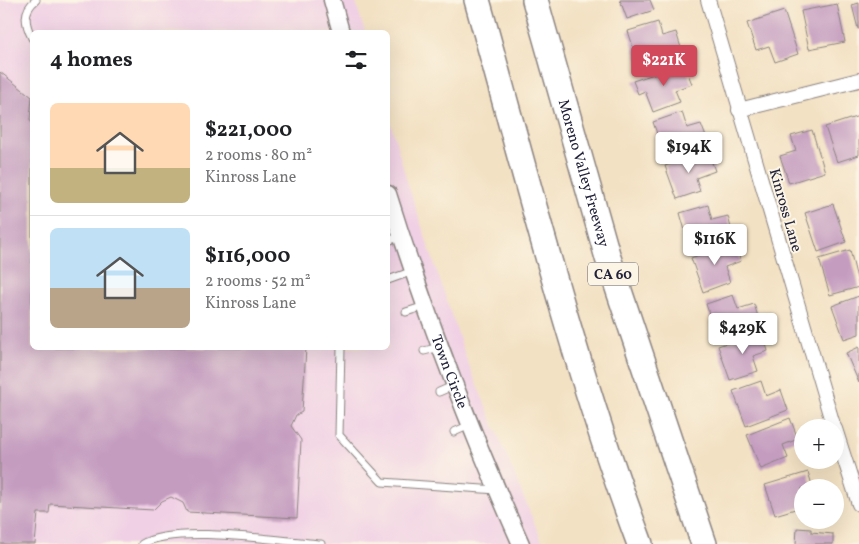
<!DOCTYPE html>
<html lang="en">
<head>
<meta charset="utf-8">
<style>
	body { margin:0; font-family:Vollkorn,serif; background:#f6f6f6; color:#202124; height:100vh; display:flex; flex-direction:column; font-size:19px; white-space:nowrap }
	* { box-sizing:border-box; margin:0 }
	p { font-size:16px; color:#757577 }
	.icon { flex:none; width:28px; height:28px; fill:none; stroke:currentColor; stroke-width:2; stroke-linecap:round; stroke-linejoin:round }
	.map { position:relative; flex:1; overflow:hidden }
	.details { position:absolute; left:30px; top:30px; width:360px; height:320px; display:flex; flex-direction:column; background:#fff; border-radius:8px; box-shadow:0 5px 20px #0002 }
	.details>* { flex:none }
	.tools { position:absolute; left:794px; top:419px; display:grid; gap:10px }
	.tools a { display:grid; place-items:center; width:50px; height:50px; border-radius:50%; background:#fff; box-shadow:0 5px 20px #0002; font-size:25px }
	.price { position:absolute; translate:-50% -42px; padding:0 11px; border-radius:5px; background:#fff; color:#222; font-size:16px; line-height:32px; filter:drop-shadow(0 1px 2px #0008) }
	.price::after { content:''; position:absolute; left:50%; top:30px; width:15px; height:11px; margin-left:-8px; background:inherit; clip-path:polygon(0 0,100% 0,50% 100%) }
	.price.active { background:#d1495b; color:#fff }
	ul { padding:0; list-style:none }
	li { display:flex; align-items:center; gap:15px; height:125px; padding:0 20px }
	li+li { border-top:1px solid #e0e0e0 }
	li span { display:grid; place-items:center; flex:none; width:140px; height:100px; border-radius:8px; color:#555 }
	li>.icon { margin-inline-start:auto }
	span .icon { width:60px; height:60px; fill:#fffc; stroke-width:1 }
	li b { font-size:21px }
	h2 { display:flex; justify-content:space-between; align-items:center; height:60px; padding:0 20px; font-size:21px }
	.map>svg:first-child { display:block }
	.built { fill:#f0d0e5 }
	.building { fill:#c49cc0 }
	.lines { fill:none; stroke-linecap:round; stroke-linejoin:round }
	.service-casing { stroke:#8a827f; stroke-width:9 }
	.minor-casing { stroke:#8a827f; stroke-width:16 }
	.tertiary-casing { stroke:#8a827f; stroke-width:19 }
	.motorway-casing { stroke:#8a827f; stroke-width:28 }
	.service { stroke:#fff; stroke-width:7 }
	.minor { stroke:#fff; stroke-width:14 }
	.tertiary { stroke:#fff; stroke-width:16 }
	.motorway { stroke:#fff; stroke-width:25 }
	.labels { text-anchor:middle; stroke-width:4; stroke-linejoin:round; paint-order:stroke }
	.shield { fill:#fcf5e5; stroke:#63616e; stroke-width:1 }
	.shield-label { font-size:14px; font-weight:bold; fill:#22223b }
	.street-label { font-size:15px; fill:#22223b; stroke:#fcf5e5 }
</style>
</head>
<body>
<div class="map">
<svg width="859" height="544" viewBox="0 0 859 544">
	<rect width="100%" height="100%" fill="#fcf5e5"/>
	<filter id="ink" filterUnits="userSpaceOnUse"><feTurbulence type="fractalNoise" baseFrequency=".02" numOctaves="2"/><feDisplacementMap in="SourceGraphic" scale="10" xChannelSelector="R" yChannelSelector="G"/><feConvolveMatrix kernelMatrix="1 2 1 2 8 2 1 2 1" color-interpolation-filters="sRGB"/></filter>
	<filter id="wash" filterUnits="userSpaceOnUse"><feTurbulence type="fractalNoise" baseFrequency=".0096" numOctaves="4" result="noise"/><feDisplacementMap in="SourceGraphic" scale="20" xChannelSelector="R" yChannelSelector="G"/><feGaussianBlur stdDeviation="1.12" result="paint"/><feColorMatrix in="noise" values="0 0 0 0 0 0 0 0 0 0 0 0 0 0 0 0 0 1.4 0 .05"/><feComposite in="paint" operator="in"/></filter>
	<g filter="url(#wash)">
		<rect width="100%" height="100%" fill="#f3e1c3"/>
		<path class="built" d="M0,0h355l10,32h-333v316h356v-234l20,71 58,173 77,186h-543z"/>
		<g id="blocks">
			<g class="building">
				<path d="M620,0h30l4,10 -27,9z"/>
				<path d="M859,3v26h-1l-6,-24z"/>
				<path d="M837,4l8,38 -36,7 -8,-38z"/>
				<path d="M784,11l14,43 -23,8 -6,-16 -13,4 -9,-27z"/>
				<path d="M658,22l4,14 14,-4 6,19 -43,14 -11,-34z"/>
				<path d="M684,64l8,20 -17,6 5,12 -27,10 -8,-21 -7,3 -5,-13z"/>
				<path d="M0,72l32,25 -2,23 2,4v224h274l-4,64 -6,3 -5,11 10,14 -4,78 -110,-6 -4,-9 -12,-6 -9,4 -9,9 -103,-6 -1,9h-11l-3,31h-35z"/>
				<path d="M682,112l5,16 14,-4 7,18 -43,15 -12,-35z"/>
				<path d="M859,116v39l-22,7 -12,-35z"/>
				<path d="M812,130l13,42 -36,11 -9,-27 16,-5 -5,-15z"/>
				<path d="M708,151l7,20 -19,7 4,13 -23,8 -12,-33z"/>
				<path d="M833,204l13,38 -28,10 -13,-39z"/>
				<path d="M708,205l4,15 16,-4 5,20 -43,12 -10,-35z"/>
				<path d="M734,242l7,19 -16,6 5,15 -27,10 -12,-34z"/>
				<path d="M850,250l9,37 -29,8 -11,-36z"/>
				<path d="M733,295l5,14 16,-5 6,19 -43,15 -11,-34z"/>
				<path d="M859,296v38l-15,5 -12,-33z"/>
				<path d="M762,331l6,20 -15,5 5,15 -28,9 -12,-34z"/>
				<path d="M859,347v36l-13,-30z"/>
				<path d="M761,381l5,15 15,-6 7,20 -42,16 -13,-35z"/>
				<path d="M790,418l8,21 -15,6 5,13 -27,11 -14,-34z"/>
				<path d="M808,472l5,16h-11v6l-3,1 3,12 -27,8 -10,-30z"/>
				<path d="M797,528l14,1v3l22,2v10h-37z"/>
			</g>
		</g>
	</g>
	<g filter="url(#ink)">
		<use href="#blocks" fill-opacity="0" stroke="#8a827f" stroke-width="1"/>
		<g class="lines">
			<g class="service-casing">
				<g id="service">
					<path d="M32,38c-7,-14 -10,-27 4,-38"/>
					<path d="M388,241l13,-5"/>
					<path d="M388,280l25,-9"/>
					<path d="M406,312l19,-6"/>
					<path d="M341,348l-2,87 43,47 115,8"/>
					<path d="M424,351l16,-4"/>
					<path d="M439,392l16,-7"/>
					<path d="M454,432l16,-7"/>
					<path d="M142,544c33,-20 137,-3 179,0"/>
				</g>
			</g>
			<g class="minor-casing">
				<g id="minor">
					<path d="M708,0l126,428"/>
					<path d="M739,110l120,-30"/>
					<path d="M835,429l24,75"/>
				</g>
			</g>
			<g class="tertiary-casing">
				<g id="tertiary">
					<path d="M332,0l9,32"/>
					<path id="s1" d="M388,194c37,119 82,236 133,350"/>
				</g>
			</g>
			<g class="motorway-casing">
				<g id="motorway">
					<path d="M477,0c51,182 97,367 163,544"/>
					<path id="s2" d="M535,0l73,258 96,286"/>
				</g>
			</g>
			<use href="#service" class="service"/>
			<use href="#minor" class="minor"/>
			<use href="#tertiary" class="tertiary"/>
			<use href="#motorway" class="motorway"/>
		</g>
	</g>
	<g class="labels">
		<rect class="shield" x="588" y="262.5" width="50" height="23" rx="4"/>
		<g class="shield-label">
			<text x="613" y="279">CA 60</text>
		</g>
		<g class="street-label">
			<text dy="5" stroke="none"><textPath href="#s2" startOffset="180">Moreno Valley Freeway</textPath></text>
			<text transform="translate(786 210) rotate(74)" y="5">Kinross Lane</text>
			<text dy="5" stroke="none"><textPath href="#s1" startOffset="188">Town Circle</textPath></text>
		</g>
	</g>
</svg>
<div class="tools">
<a>+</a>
<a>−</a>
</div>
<b class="price active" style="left:664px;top:87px">$221K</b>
<b class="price" style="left:689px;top:174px">$194K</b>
<b class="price" style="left:715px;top:266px">$116K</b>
<b class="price" style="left:743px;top:355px">$429K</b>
<section class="details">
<h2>4 homes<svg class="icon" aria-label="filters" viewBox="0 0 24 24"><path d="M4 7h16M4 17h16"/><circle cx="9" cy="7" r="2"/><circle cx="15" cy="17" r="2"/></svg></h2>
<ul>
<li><span style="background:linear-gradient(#ffd9b3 65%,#c2b280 0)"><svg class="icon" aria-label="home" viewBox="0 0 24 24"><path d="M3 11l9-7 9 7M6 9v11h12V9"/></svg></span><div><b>$221,000</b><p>2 rooms · 80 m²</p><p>Kinross Lane</p></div></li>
<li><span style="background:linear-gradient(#bfe0f5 60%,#b9a48a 0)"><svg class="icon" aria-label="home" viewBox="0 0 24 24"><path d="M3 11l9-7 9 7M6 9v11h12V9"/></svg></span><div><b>$116,000</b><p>2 rooms · 52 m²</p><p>Kinross Lane</p></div></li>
</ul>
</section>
</div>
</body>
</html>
